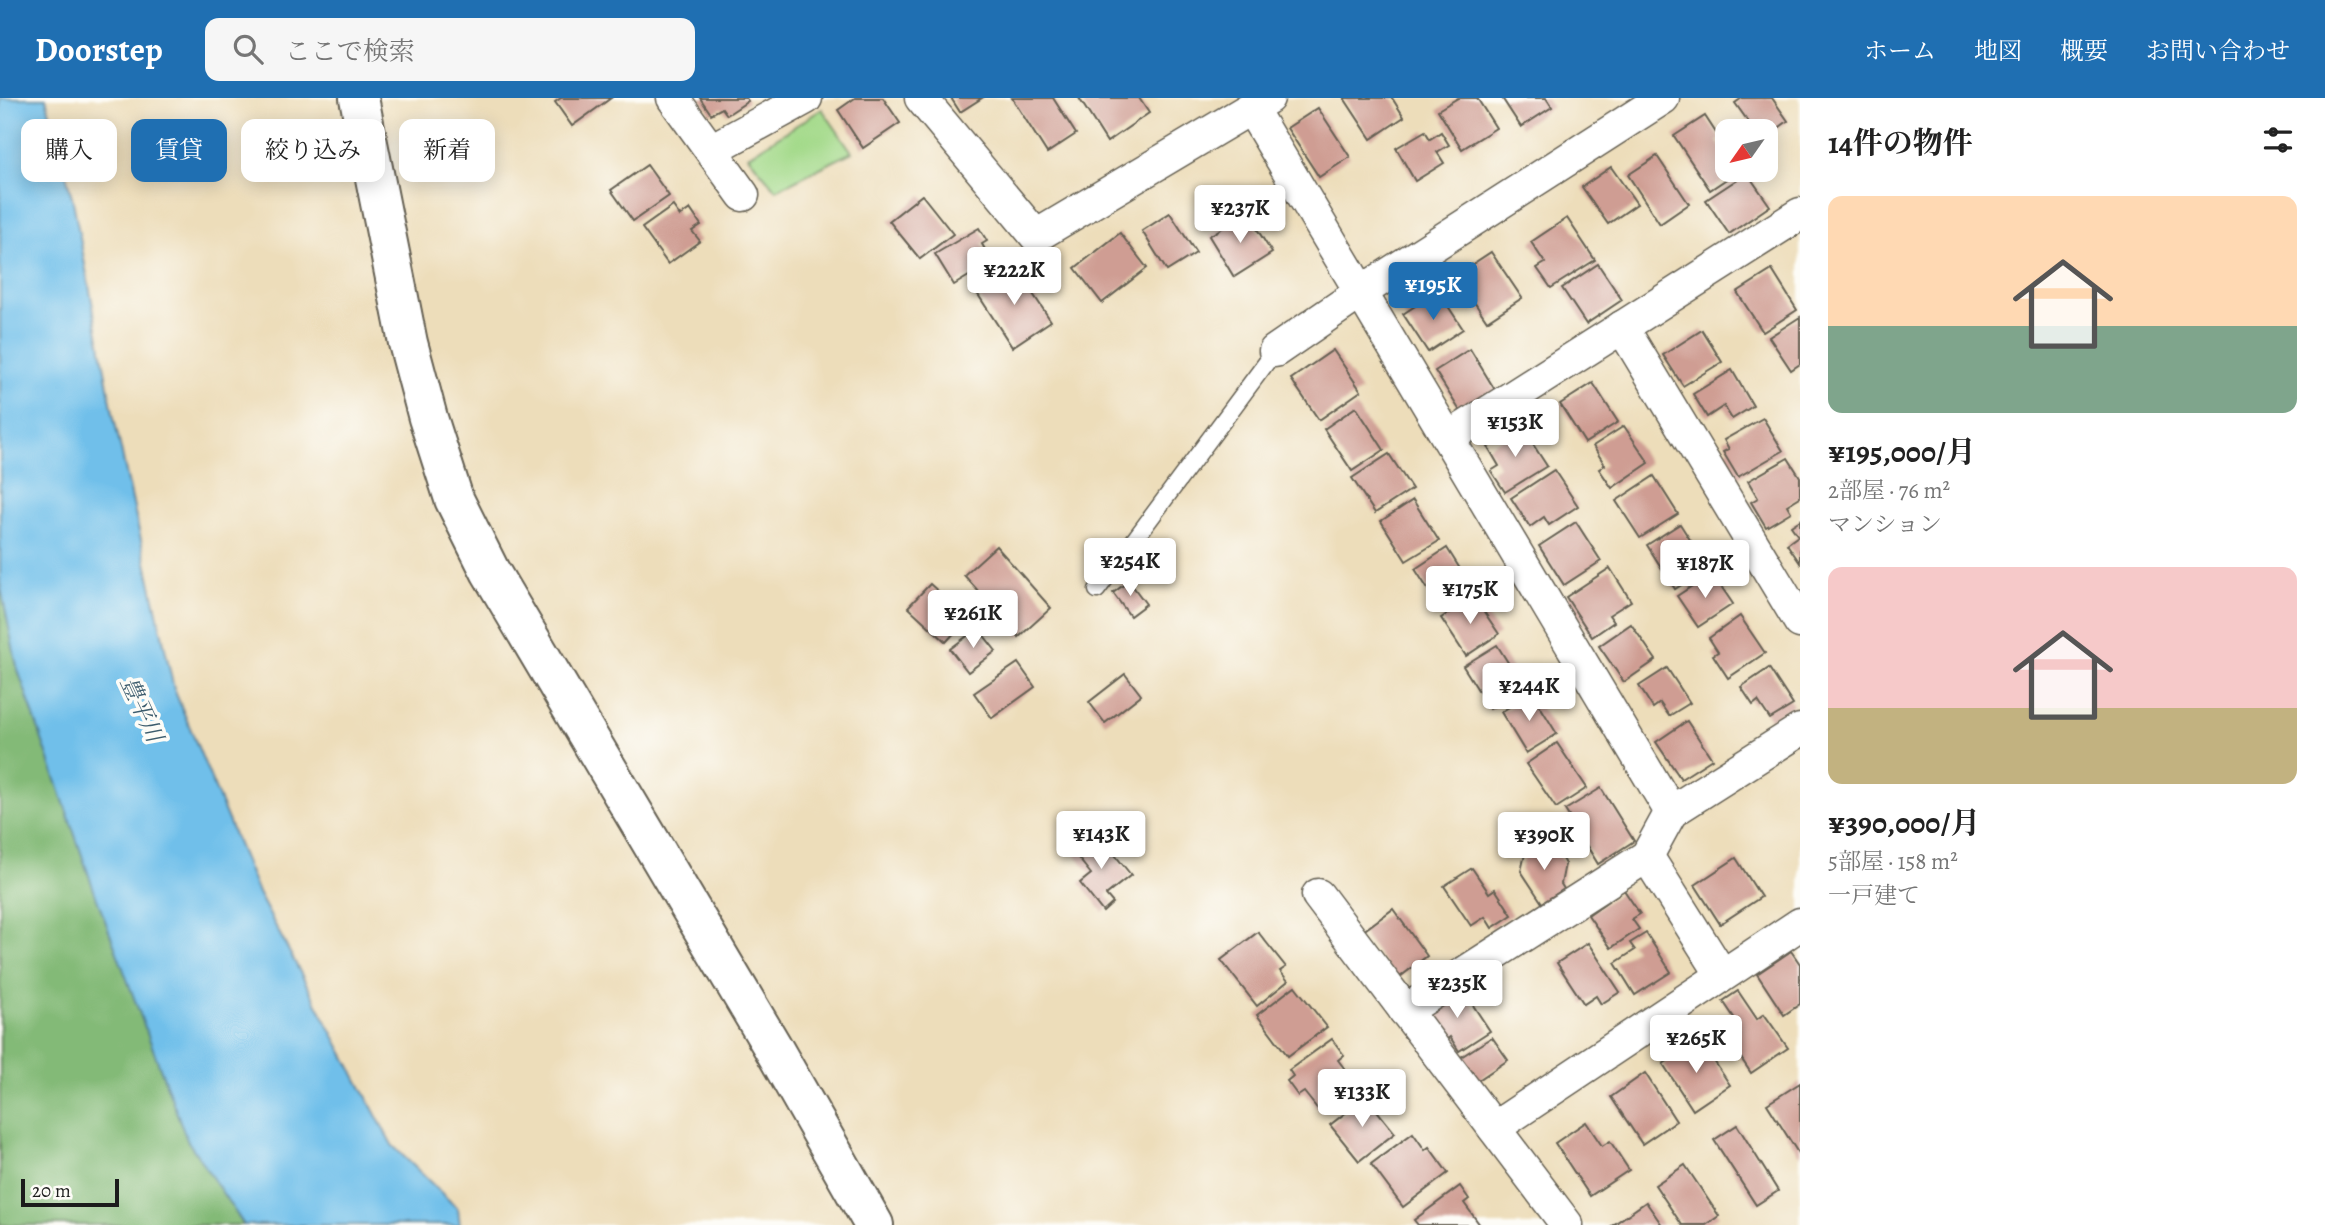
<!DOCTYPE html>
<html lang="ja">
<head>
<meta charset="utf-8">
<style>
	body { margin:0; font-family:Alegreya,"Noto Serif JP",serif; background:#f6f6f6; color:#222; height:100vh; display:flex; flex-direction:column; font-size:26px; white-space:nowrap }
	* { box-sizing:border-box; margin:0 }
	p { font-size:23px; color:#767676 }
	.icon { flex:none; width:38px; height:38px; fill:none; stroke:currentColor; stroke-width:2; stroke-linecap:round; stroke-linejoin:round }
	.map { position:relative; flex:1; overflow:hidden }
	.panel { display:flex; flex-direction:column; background:#fff; width:525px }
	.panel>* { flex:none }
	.hud { position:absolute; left:21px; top:21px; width:665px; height:63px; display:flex; gap:14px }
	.needle { width:46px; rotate:236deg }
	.fabs { position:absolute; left:1715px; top:21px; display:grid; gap:14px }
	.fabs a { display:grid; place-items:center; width:63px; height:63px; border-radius:14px; background:#fff; box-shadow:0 4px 18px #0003; font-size:35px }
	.scale { position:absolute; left:21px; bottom:18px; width:98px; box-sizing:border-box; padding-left:7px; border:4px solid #1c1c1c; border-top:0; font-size:19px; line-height:24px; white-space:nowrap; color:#1c1c1c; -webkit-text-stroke:5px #fdfcf7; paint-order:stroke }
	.price { position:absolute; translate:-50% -60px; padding:0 16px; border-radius:7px; background:#fff; color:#222; font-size:23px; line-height:46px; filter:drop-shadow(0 2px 4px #0008) }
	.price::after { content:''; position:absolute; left:50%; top:42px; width:21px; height:16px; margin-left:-10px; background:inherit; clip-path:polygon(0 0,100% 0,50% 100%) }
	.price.current { background:#1f6fb2; color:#fff }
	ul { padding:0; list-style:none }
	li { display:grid; align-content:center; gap:14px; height:371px; padding:0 28px }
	li span { display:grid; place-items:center; height:217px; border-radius:14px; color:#555 }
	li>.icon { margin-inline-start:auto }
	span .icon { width:126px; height:126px; fill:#fffc; stroke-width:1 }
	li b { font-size:30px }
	h2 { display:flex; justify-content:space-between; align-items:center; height:84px; padding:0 28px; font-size:30px }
	.pill { padding:0 24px; border-radius:14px; background:#fff; box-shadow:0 4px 18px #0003; font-size:24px; line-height:63px }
	.pill.current { background:#1f6fb2; color:#fff }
	header { display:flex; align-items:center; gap:42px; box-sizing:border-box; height:98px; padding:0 35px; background:#1f6fb2; color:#fff }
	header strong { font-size:33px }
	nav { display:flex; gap:38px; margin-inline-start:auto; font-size:24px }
	.search { width:490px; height:63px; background:#f6f6f6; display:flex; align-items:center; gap:18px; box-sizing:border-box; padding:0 24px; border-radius:14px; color:#767676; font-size:26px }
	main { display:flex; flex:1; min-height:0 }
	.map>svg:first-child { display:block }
	.green { fill:#a4da8b; stroke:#607b54; stroke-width:2 }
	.forest { fill:#83ba77; stroke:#506b4a; stroke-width:2 }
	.water { fill:#6fbfea; stroke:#466e83; stroke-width:2 }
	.building { fill:#cf9d93 }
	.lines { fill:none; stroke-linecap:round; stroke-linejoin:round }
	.lane-casing { stroke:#656053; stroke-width:19 }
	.street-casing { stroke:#656053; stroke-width:35 }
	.secondary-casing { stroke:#656053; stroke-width:42 }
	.lane { stroke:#fff; stroke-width:16 }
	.street { stroke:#fff; stroke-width:32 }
	.secondary { stroke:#fff; stroke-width:38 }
	.labels { text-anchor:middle; stroke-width:7; stroke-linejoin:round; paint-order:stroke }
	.water-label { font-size:23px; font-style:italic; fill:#3d5d6e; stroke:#fdfcf7 }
</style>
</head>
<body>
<header>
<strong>Doorstep</strong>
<div class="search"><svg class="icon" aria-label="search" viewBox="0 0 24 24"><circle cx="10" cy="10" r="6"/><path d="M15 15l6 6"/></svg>ここで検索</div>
<nav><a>ホーム</a><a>地図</a><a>概要</a><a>お問い合わせ</a></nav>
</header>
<main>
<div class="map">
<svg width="1800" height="1127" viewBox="0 0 1800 1127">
	<rect width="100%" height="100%" fill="#fdfcf7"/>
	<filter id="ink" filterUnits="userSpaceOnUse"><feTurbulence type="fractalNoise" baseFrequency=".0143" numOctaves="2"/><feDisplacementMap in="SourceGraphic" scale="14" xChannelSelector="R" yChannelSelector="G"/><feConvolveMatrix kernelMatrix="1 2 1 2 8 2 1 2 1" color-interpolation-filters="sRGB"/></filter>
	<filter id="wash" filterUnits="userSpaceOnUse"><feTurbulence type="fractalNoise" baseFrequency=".00686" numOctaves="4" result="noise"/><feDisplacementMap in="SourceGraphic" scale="28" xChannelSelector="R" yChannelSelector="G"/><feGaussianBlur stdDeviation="1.57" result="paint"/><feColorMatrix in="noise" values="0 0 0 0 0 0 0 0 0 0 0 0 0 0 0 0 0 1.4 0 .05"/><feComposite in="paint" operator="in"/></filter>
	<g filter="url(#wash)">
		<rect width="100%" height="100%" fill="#edddba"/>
		<path class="green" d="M822,11l30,43 -76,38 -28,-34z"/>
		<path class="forest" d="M0,359l259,768h-259z"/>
		<path class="water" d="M0,0h46l27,103 41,217 60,271 84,204 134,252 66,64 2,16h-216l-57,-85 -90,-241 -80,-232 -17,-83z"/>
		<g id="blocks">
			<g class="building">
				<path d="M561,0h50l-39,28 -17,-24z"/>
				<path d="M700,0h46l2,3 -21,14 -5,-7 -11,6z"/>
				<path d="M855,0h28l17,25 -37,25 -25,-38z"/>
				<path d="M951,0h31l-22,14z"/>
				<path d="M1012,0h41l23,36 -29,19z"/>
				<path d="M1079,0h60l10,15 -42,29z"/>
				<path d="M1344,0h48l12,19 -33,22z"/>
				<path d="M1458,0h19l19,30 -34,21 -24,-39z"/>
				<path d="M1502,0h44l6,9 -31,20z"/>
				<path d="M1742,0h30l16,23 -22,16v-6h-11l-20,-28z"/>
				<path d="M1318,10l32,49 -31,20 -32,-49z"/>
				<path d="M1705,18l15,23 -3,2 10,16v13h9l1,2 -27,18 -36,-54z"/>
				<path d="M1425,33l5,8 11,-7 8,13 -12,7 7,11 -29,18 -19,-33z"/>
				<path d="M1657,58l32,48 -29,20 -32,-49z"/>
				<path d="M647,67l22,31 -36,25 -22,-31z"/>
				<path d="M1611,69l26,37 -29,20 -26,-37z"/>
				<path d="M1747,75l23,33 -41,28 -23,-34z"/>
				<path d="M922,97l31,39 -33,25 -31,-38z"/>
				<path d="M673,108l7,10 10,-7 11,16 -9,6 8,10 -32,23 -26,-36z"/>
				<path d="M1170,115l26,40 -29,18 -25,-40z"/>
				<path d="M1247,115l25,40 -38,24 -25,-41z"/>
				<path d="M1567,120l28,42 -44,28 -14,-20 8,-5 -14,-21z"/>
				<path d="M979,130l8,13 -5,3 10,18 -38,23 -19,-31z"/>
				<path d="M1120,135l27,35 -45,35 -27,-35z"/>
				<path d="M1491,154l31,46 -35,23 -31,-46z"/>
				<path d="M1598,166l24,36 -36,24 -24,-36z"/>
				<path d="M1015,169l36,54 -39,26 -35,-54z"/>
				<path d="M1772,172l25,40 -34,22 -26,-40z"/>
				<path d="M1438,193l25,38 -35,23 -25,-38z"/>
				<path d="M1800,219v47l-9,6 -22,-33z"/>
				<path d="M1702,232l20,32 -39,24 -20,-31z"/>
				<path d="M1470,251l25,41 -35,21 -25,-40z"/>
				<path d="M1333,252l28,41 -42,29 -28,-41z"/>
				<path d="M1732,272l21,36 -21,13 -8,-13 -17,11 -14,-23z"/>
				<path d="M1593,285l25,39 -33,21 -25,-39z"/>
				<path d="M1356,309l28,43 -32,21 -28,-42z"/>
				<path d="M1763,320l20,33 -45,26 -15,-25 6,-3 -5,-9z"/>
				<path d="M1521,328l26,40 -42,26 -14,-21 8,-5 -11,-19z"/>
				<path d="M1624,328l25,37 -37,25 -13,-19 6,-4 -12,-19z"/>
				<path d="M1389,356l23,35 -37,24 -23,-35z"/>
				<path d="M1788,360l12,19v20l-13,8 4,7 -25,15 -15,-25 7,-4 -10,-17z"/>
				<path d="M1554,372l24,36 -29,19 -5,-8 -14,10 -19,-29z"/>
				<path d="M1654,378l24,38 -38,24 -24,-37z"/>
				<path d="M1413,402l26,41 -33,20 -25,-40z"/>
				<path d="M1800,422v43l-13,-19 11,-8 -7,-10z"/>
				<path d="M1576,424l25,39 -37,24 -25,-39z"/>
				<path d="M1680,426l28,44 -33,21 -28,-44z"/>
				<path d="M996,448l55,62 -32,29 -55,-62z"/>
				<path d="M1447,450l25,40 -32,20 -25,-39z"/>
				<path d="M1610,470l21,33 -22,14 5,7 -22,15 -26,-40z"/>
				<path d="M1712,475l21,31 -35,23 -21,-31z"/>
				<path d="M1129,483l17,23 -16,12 -17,-23z"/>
				<path d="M930,486l38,34 -22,24 -38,-35z"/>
				<path d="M1474,499l25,37 -33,22 -25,-38z"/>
				<path d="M1740,518l25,37 -37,25 -15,-23 5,-3 -9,-14z"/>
				<path d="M1631,526l25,36 -32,22 -25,-36z"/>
				<path d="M978,530l18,23 -28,21 -18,-23z"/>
				<path d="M1497,547l27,43 -34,21 -27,-43z"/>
				<path d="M1018,565l17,24 -43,31 -18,-25z"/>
				<path d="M1667,570l23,35 -21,13 -9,-13 -7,5 -14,-22z"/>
				<path d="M1769,570l24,37 -23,14 -12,-18 -5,4 -12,-18z"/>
				<path d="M1125,576l16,21 -36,28 -16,-21z"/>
				<path d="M1532,595l25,41 -31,19 -25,-41z"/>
				<path d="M1687,623l25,38 -31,20 -25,-37z"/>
				<path d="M1557,645l30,45 -31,20 -30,-44z"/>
				<path d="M1601,690l33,53 -36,23 -33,-54z"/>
				<path d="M1099,737l32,40 -25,20 7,8 -10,9 -23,-29 11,-9 -16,-20z"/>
				<path d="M1537,748l21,6 7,12 -4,20 3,5 -22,14 -21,-32 4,-17z"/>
				<path d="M1736,760l25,39 -41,27 -25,-39z"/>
				<path d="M1472,770l17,25 6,-4 17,26 -20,13 -7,-11 -14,9 -27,-40z"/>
				<path d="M1624,792l16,24 -8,5 7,10 -28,19 -23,-33z"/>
				<path d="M1393,811l34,47 -31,24 -34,-48z"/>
				<path d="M1258,834l28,35 -6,4 8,10 -31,25 -36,-46z"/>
				<path d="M1646,835l25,39 -36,23 -20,-32 20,-13 -5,-7z"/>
				<path d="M1588,845l32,49 -19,12 -5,-8 -12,8 -27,-41z"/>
				<path d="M1791,853l9,13v40l-16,11 -27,-41z"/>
				<path d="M1295,888l32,41 -39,29 -31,-41z"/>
				<path d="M1461,889l29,44 -31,20 -9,-14 -8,6 -19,-31z"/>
				<path d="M1738,893l19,28 7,-5 24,34 -37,25 -28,-42 14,-9 -14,-21z"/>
				<path d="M1492,939l16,23 -31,21 -16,-24z"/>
				<path d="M1332,941l12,16 -6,5 19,25 -37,27 -16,-20 -6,4 -11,-15 6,-5 -4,-6z"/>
				<path d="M1700,942l30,45 -37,25 -30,-46z"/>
				<path d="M1645,975l31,48 -34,23 -31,-47z"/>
				<path d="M1800,985v73l-33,-52z"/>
				<path d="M1366,999l29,36 -36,28 -29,-36z"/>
				<path d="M1586,1024l16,24 8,-5 19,29 -39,26 -35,-53z"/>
				<path d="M1737,1027l41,66 -22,14 -42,-65z"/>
				<path d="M1413,1035l12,17 4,-3 19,26 -45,34 -32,-43z"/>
				<path d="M1685,1067l34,51 -13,9h-24l-27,-40z"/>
				<path d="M1460,1088l9,13 -5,4 16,22h-62l-4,-5z"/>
				<path d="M1646,1104l16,23h-49z"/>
			</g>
		</g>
	</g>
	<g filter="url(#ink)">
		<use href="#blocks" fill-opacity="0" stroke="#656053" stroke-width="2"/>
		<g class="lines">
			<g class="lane-casing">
				<path id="lane" d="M1097,492l178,-239"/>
			</g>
			<g class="street-casing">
				<g id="street">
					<path d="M673,0l70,97"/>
					<path d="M921,0l115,138 215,-128"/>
					<path d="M1268,0l-17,10 420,704 129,-82"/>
					<path d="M711,52l95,-52"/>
					<path d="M1622,229l178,295"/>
					<path d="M1275,253l86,-59 302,-194"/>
					<path d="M1448,340l352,-224"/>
					<path d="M1647,758l75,119"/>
					<path d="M1318,797l249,330"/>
					<path d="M1405,913l242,-155 24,-44"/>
					<path d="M1494,1030l306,-204"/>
				</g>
			</g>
			<g class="secondary-casing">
				<path id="secondary" d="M359,0l49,245 20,75 26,81 36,72 282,475 102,179"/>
			</g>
			<use href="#lane" class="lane"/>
			<use href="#street" class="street"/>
			<use href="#secondary" class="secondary"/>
		</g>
	</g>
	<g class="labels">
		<g class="water-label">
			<text transform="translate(142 611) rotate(65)" y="8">豊平川</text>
		</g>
	</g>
</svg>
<div class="fabs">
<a><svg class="needle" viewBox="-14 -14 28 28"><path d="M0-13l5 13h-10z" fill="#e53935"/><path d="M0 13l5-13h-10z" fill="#767676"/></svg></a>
</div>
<div class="scale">20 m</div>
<b class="price" style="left:1240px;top:147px">¥237K</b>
<b class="price" style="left:1014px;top:209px">¥222K</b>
<b class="price current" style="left:1433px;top:224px">¥195K</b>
<b class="price" style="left:1515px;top:361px">¥153K</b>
<b class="price" style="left:1130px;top:500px">¥254K</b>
<b class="price" style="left:1705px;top:502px">¥187K</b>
<b class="price" style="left:1470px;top:528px">¥175K</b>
<b class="price" style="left:973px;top:552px">¥261K</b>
<b class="price" style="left:1529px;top:625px">¥244K</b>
<b class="price" style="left:1101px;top:773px">¥143K</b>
<b class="price" style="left:1544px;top:774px">¥390K</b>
<b class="price" style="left:1457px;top:922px">¥235K</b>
<b class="price" style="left:1696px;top:977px">¥265K</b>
<b class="price" style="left:1362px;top:1031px">¥133K</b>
<div class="hud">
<a class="pill">購入</a>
<a class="pill current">賃貸</a>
<a class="pill">絞り込み</a>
<a class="pill">新着</a>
</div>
</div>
<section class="panel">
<h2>14件の物件<svg class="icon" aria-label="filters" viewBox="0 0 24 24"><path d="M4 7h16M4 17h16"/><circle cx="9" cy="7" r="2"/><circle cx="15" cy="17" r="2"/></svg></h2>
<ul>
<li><span style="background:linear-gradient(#ffd9b3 60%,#7fa58c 0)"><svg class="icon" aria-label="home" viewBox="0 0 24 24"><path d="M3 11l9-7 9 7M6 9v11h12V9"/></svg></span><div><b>¥195,000/月</b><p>2部屋 · 76 m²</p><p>マンション</p></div></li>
<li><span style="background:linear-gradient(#f6c9c9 65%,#c2b280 0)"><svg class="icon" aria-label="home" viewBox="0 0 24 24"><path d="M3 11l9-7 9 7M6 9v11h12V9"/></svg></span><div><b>¥390,000/月</b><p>5部屋 · 158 m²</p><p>一戸建て</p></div></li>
</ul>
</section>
</main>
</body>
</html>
